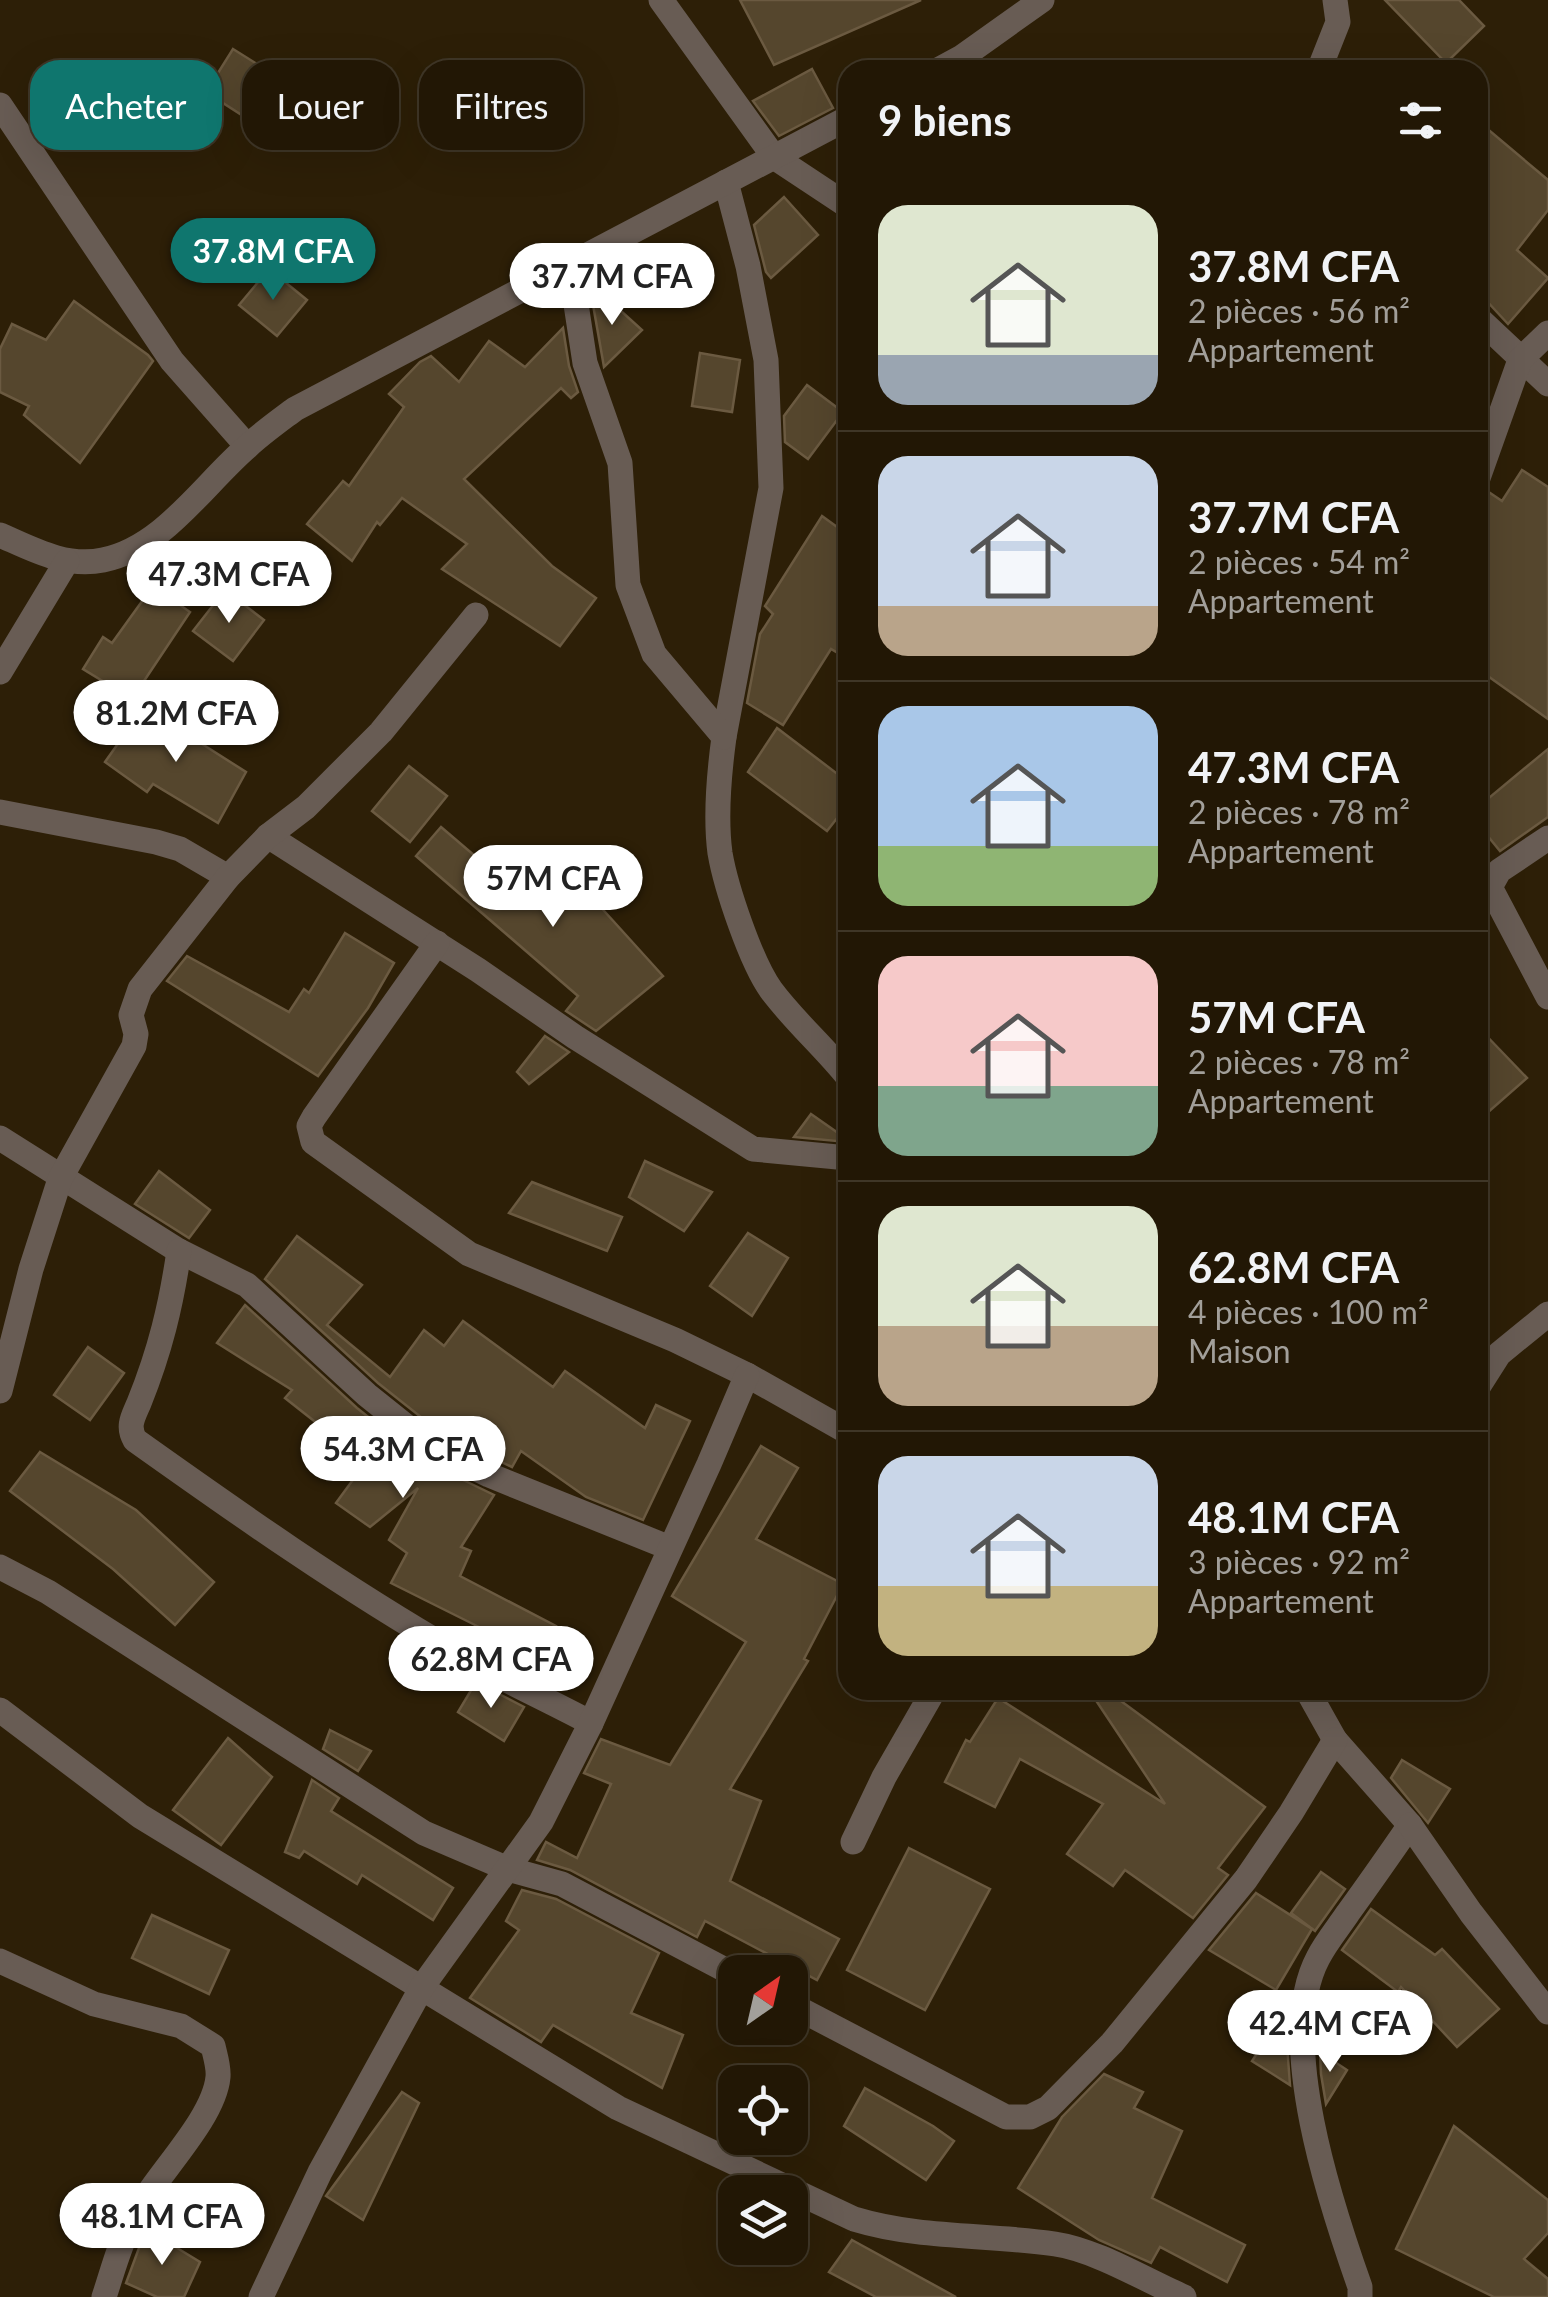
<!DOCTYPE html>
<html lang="fr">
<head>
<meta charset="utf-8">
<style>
	body { margin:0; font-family:Lato,sans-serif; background:#2a200f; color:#f1f3f6; height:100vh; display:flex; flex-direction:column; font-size:38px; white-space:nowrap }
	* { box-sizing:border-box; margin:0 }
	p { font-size:32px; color:#a29f9a }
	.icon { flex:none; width:55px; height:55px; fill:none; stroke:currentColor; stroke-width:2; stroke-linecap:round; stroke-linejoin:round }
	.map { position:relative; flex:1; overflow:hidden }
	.panel { position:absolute; left:838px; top:60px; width:650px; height:1640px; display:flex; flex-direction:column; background:#221705; border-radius:30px; box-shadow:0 10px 40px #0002,0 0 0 2px #3f3627 }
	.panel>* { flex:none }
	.hud { position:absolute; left:30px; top:60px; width:658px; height:90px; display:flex; gap:20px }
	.needle { width:65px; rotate:34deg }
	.buttons { position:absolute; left:718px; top:1955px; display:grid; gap:20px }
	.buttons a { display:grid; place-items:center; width:90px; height:90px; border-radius:20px; background:#221705; box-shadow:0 10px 40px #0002,0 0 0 2px #3f3627; font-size:50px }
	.price { position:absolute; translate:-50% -85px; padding:0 22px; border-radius:35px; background:#fff; color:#222; font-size:32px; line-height:65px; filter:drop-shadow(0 2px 5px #0008) }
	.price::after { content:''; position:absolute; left:50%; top:60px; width:30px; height:22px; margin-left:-15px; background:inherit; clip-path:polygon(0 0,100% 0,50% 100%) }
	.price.on { background:#0f766e; color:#fff }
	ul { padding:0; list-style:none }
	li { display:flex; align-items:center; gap:30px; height:250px; padding:0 40px }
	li+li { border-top:2px solid #3f3627 }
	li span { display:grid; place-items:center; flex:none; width:280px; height:200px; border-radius:30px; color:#555 }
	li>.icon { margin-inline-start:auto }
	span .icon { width:120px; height:120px; fill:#fffc; stroke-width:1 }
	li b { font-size:42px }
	h2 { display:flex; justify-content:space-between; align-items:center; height:120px; padding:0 40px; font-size:42px }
	.chip { padding:0 35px; border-radius:30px; background:#221705; box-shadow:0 10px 40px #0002,0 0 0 2px #3f3627; font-size:35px; line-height:90px }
	.chip.on { background:#0f766e; color:#fff }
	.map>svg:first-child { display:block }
	.building { fill:#55462d; stroke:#6b5a41; stroke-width:2.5 }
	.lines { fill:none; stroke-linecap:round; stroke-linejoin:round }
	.street { stroke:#685c54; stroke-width:25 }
</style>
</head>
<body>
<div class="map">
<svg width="1548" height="2297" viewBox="0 0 1548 2297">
	<rect width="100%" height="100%" fill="#2d1f07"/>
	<g class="building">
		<path d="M740,0h181l-147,65z"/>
		<path d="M1385,0h74l25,26 -38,37z"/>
		<path d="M233,49l56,35 -27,44 -56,-36z"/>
		<path d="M812,69l21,39 -54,28 -26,-35z"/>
		<path d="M1478,121l70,59v30l-31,40 31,28 -40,46 -26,-28 -4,5z"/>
		<path d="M784,197l34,38 -47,43 -5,-6 -12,-47z"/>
		<path d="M269,269l38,31 -30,36 -38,-31z"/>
		<path d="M599,291l43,39 -38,37 -12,-68z"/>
		<path d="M74,301l74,54 5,6 -73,102 -56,-48 5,-9 -29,-14v-43l12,-25 34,16z"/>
		<path d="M563,328l6,38 9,26 -7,6 -10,-10 -97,91 88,87 44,32 -36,48 -118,-77 25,-25 -65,-46 -22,27 -3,-3 -25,39 -45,-37 36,-43 6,5 55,-79 -15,-13 31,-32 11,-6 28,26 30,-41 36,26z"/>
		<path d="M700,353l40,7 -8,52 -40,-6z"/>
		<path d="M807,385l36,27 -35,47 -23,-17 -1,-26z"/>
		<path d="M1522,470l26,17v232l-70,-50v-175l9,-3 15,10z"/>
		<path d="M822,516l26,19v124l-17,-10 -48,76 -36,-22 13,-69 13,-20 -8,-8z"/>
		<path d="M153,586l37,26 -58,87 -49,-30 20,-32 9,6z"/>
		<path d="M225,590l39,30 -31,41 -40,-30z"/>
		<path d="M144,707l102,65 -28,51 -65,-39 -6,8 -42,-30z"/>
		<path d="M777,728l71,54v22l-21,27 -79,-59z"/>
		<path d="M1548,749v68l-48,34 -22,-27v-17z"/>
		<path d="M409,766l38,30 -37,46 -38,-31z"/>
		<path d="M441,827l75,64 5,-6 12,10 25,-35 105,116 -67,55 -30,-20 12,-15 -162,-140z"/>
		<path d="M345,933l49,30 -26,45 -50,68 -151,-95 20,-25 102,56 15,-23 5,4z"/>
		<path d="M1478,1027l49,51 -49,43z"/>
		<path d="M545,1036l24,16 -40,32 -12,-12z"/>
		<path d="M811,1114l37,26 -1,2 -53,-5z"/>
		<path d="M645,1161l67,31 -28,39 -55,-34z"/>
		<path d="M159,1171l51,39 -21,28 -54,-34z"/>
		<path d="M532,1182l90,35 -15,34 -98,-38z"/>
		<path d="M748,1233l40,25 -36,58 -42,-30z"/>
		<path d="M297,1236l65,49 -35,40 63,52 34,-47 20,16 19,-25 90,66 12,-16 80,57 11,-23 34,16 -47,99 -57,-23 -65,-46 -9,16 -71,-34 -63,-50 -113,-104z"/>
		<path d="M245,1305l112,103 65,52 72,35 -33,52 10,4 -11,25 96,50 -9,17 11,6 -18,30 -56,-29 13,-14 -106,-53 16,-30 -18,-13 29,-52 -48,39 -34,-24 30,-41 -81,-64 7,-8 -75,-47z"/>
		<path d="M88,1347l36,26 -34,47 -36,-25z"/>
		<path d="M761,1446l37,22 -42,71 87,45 -39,75 4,2 -78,128 31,12 -31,80 109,58 -22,41 -112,-59 -8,16 -127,-67 -33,-10 9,-18 31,16 34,-74 -27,-11 17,-34 69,26 76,-123 -74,-46z"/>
		<path d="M40,1452l96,58 78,72 -39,43 -62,-56 -103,-78z"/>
		<path d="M476,1682l48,25 -20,34 -46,-29z"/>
		<path d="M1089,1690h17l159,117 -47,61 10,7 -35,43 -68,-48 -12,16 -46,-32 36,-50 -83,-45 -25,48 -50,-25 21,-42 4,2 28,-44 167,106z"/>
		<path d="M330,1730l41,21 -13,20 -35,-22z"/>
		<path d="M228,1738l44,39 -51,68 -48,-35z"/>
		<path d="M1402,1760l48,29 -22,34 -37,-45z"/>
		<path d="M312,1780l27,18 -8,13 122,77 -20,32 -71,-45 -5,9 -53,-33 -5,7 -14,-6z"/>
		<path d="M909,1848l81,41 -65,121 -78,-40z"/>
		<path d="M1321,1872l24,17 -30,42 -24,-18z"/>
		<path d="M522,1890l34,9 103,54 -28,60 52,22 -21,53 -109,-63 -12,17 -71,-44 49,-68 -13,-9z"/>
		<path d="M1256,1893l56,36 -36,61 -67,-40z"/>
		<path d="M1371,1909l64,46 7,-6 57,60 -42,38 -56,-60 -3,5 -56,-42z"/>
		<path d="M152,1915l77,35 -20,44 -77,-36z"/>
		<path d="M1276,2024l10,7 4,54 -38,-24z"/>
		<path d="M1320,2052l27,18 -21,34 -5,-30z"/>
		<path d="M1104,2074l39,18 -9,16 48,23 -30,67 93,47 -18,37 -67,-35 -9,16 -52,-23 -81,-52 44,-71z"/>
		<path d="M865,2088l68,38 21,15 -28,39 -82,-54z"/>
		<path d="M402,2092l17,11 -56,117 -37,-24z"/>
		<path d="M1454,2126l94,74v33l-24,26 24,20v18h-54l-98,-48z"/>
		<path d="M146,2229l54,33 -16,35h-27l-31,-14z"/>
		<path d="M852,2240l104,57h-80l-47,-25z"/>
	</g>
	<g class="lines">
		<g class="street">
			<path d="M661,0l113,157 74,49"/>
			<path d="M938,70l24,-13 80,-57"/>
			<path d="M1319,70l19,-48 -3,-22"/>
			<path d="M0,105l172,256 75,85"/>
			<path d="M726,182l22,84 18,94 5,128 -47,249c-5,37 -9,79 -4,116 6,35 31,109 51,137 23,31 53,57 77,87"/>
			<path d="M570,265l15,98 35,100 8,122 26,69 70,83"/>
			<path d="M1478,318l70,66"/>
			<path d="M1478,478l42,-118 28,-27"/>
			<path d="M0,535c32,14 66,33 103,25 60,-12 100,-75 144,-113 15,-14 32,-26 48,-38l553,-291"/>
			<path d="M0,672l67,-111"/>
			<path d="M0,812l156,30 24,7 48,28"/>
			<path d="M268,836l210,134 97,67 178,112 95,9"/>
			<path d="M1548,838l-49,33 -9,16 58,110"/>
			<path d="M437,943l-123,174 -5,9 4,16 156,112 206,86 72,35 101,57"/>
			<path d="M0,1138l179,113 68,34 120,110 65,52 57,28 181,73"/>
			<path d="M179,1251c-8,55 -19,100 -40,152 -6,14 -12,23 -4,37 104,74 209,148 320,212 44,26 91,47 136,71"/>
			<path d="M1478,1387l21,-33 49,-40"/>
			<path d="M0,1391l31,-122 29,-90 74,-133 2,-12 -5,-19 9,-26 88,-112 40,-41 38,-29 75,-75 95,-117"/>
			<path d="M0,1567l48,25 376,241 84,36 54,15 173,91"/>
			<path d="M1307,1690l28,50 75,85c-20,29 -41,59 -62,88 -10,15 -22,29 -30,45 -43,81 13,247 42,329v10"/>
			<path d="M0,1710l140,106 478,292 236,111c66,20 133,15 201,25 41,6 90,36 129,53"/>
			<path d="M1410,1825l61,88 77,99"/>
			<path d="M853,1842l31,-65 50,-87"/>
			<path d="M0,1961l94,43 87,22 32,20c2,9 6,21 5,31 -4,43 -64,100 -84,139 -14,26 -21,54 -30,81"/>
			<path d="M790,2004l216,113h24l18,-9 64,-65 134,-164 45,-66 44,-73"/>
			<path d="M261,2297l59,-125 102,-185 119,-165 50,-99 118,-259 38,-89"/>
		</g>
	</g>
</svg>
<div class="buttons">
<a><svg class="needle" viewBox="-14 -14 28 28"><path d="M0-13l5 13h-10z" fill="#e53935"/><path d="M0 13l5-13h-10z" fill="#a29f9a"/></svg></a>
<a><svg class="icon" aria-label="locate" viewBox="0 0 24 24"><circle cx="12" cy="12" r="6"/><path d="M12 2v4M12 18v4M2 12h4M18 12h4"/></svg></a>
<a><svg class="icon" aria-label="layers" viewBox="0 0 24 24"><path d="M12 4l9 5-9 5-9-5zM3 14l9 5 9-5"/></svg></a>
</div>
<b class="price on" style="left:273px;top:303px">37.8M CFA</b>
<b class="price" style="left:612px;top:328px">37.7M CFA</b>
<b class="price" style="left:229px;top:626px">47.3M CFA</b>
<b class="price" style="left:176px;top:765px">81.2M CFA</b>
<b class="price" style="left:553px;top:930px">57M CFA</b>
<b class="price" style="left:403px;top:1501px">54.3M CFA</b>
<b class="price" style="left:491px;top:1711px">62.8M CFA</b>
<b class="price" style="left:1330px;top:2075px">42.4M CFA</b>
<b class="price" style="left:162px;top:2268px">48.1M CFA</b>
<div class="hud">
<a class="chip on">Acheter</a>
<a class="chip">Louer</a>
<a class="chip">Filtres</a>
</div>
<section class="panel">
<h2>9 biens<svg class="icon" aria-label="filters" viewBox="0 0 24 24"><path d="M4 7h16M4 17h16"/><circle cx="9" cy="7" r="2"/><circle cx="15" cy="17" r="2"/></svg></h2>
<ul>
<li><span style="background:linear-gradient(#dfe7d0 75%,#9aa5b1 0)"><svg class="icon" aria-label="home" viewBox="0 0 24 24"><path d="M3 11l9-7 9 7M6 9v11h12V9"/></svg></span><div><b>37.8M CFA</b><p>2 pièces · 56 m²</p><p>Appartement</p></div></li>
<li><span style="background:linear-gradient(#c9d6e8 75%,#b9a48a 0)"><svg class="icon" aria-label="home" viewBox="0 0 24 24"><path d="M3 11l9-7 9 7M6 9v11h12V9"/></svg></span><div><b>37.7M CFA</b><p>2 pièces · 54 m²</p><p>Appartement</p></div></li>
<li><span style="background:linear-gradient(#a9c7e8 70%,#8fb573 0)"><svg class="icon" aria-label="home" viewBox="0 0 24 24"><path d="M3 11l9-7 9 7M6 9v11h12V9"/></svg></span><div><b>47.3M CFA</b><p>2 pièces · 78 m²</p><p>Appartement</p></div></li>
<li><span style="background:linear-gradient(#f6c9c9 65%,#7fa58c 0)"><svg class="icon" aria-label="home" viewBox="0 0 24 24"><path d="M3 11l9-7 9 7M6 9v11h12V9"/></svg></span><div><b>57M CFA</b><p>2 pièces · 78 m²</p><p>Appartement</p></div></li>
<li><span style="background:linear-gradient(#dfe7d0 60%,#b9a48a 0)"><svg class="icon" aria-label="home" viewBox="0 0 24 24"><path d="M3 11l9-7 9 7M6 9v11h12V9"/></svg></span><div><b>62.8M CFA</b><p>4 pièces · 100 m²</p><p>Maison</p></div></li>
<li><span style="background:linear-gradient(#c9d6e8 65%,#c2b280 0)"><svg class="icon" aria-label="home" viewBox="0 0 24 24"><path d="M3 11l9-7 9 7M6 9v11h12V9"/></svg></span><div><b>48.1M CFA</b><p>3 pièces · 92 m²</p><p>Appartement</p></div></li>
</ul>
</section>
</div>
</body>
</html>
